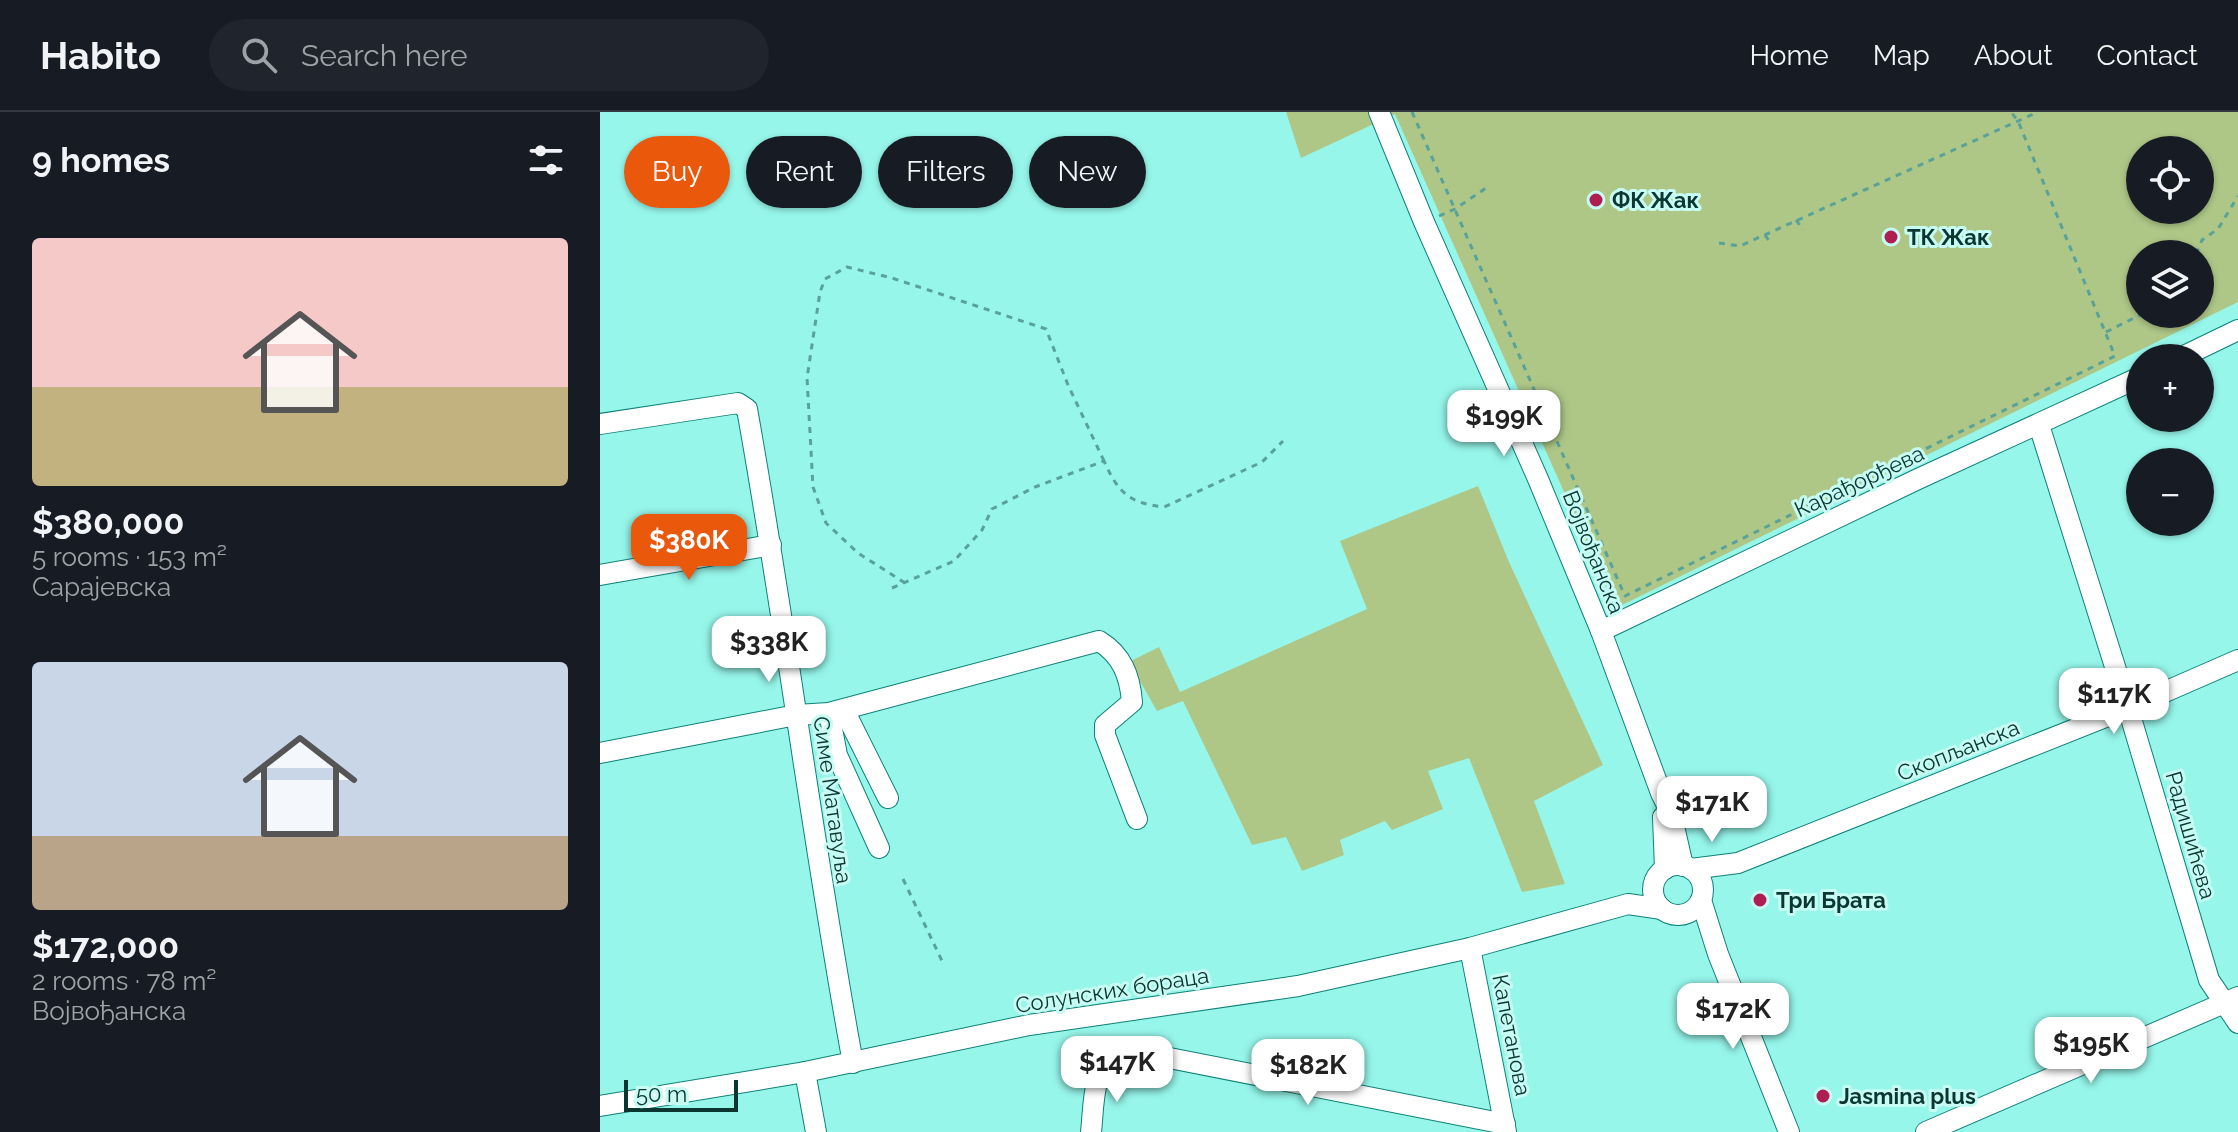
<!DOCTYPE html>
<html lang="en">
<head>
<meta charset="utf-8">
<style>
	body { margin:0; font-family:Raleway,sans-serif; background:#20242c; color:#f1f3f6; height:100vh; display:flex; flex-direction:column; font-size:30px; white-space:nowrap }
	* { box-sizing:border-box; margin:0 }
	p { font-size:26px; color:#9ea1a6 }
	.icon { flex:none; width:44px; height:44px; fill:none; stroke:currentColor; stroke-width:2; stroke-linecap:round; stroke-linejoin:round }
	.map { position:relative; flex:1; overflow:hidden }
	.details { display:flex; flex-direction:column; background:#171b24; width:600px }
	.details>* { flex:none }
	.top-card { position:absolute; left:24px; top:24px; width:760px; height:72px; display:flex; gap:16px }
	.fabs { position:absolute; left:1526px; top:24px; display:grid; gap:16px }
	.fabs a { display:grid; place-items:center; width:88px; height:88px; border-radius:50%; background:#171b24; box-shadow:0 2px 6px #0004; font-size:40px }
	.scale { position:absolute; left:24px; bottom:20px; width:114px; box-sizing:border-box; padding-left:8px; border:4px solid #0b3632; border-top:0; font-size:22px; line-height:28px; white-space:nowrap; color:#0b3632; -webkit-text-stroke:6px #c6fcf4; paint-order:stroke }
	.price { position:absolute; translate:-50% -68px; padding:0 18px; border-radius:16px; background:#fff; color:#222; font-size:26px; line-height:52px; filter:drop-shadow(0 2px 4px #0008) }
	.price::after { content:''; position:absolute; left:50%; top:48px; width:24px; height:18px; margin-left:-12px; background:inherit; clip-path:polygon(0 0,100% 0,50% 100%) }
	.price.current { background:#ea580c; color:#fff }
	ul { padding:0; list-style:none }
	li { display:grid; align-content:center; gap:16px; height:424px; padding:0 32px }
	li span { display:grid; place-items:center; height:248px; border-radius:8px; color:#555 }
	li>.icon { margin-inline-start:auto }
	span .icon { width:144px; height:144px; fill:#fffc; stroke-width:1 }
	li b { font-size:34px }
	h2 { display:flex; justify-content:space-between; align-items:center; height:96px; padding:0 32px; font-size:34px }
	.chip { padding:0 28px; border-radius:36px; background:#171b24; box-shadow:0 2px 6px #0004; font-size:28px; line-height:72px }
	.chip.current { background:#ea580c; color:#fff }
	header { display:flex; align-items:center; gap:48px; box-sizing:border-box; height:112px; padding:0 40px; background:#171b24; border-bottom:2px solid #363941 }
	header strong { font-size:38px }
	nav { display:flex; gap:44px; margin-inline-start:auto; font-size:28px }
	.search { width:560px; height:72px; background:#20242c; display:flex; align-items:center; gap:20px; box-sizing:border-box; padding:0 28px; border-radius:44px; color:#9ea1a6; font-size:30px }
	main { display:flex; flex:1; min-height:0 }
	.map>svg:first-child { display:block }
	.green { fill:#aec787; fill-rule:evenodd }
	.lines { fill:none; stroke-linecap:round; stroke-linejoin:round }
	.minor-casing { stroke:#0e8178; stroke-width:22 }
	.path { stroke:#59a29a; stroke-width:3; stroke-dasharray:6 6; stroke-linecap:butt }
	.minor { stroke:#fff; stroke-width:20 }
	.poi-dot { fill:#ae1e53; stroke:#c6fcf4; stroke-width:3 }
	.labels { text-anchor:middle; stroke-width:6; stroke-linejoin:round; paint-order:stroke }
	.poi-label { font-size:22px; font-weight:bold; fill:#0b3632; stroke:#c6fcf4; text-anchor:start }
	.street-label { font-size:22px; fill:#0b3632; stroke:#c6fcf4 }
</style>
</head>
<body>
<header>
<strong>Habito</strong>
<div class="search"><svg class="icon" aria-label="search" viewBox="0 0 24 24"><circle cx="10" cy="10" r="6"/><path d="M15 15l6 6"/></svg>Search here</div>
<nav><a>Home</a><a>Map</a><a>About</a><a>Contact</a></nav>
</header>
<main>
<section class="details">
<h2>9 homes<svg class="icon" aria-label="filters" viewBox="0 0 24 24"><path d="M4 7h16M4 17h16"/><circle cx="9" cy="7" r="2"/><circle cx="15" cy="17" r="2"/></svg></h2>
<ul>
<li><span style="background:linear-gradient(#f6c9c9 60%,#c2b280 0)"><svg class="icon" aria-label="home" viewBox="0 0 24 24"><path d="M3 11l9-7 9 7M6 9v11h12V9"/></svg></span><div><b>$380,000</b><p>5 rooms · 153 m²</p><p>Сарајевска</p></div></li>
<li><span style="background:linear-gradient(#c9d6e8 70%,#b9a48a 0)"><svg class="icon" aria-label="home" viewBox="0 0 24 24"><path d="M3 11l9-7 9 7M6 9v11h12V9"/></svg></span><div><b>$172,000</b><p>2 rooms · 78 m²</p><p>Војвођанска</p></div></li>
</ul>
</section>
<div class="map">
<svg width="1638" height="1020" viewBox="0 0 1638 1020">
	<rect width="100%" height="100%" fill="#96f6ea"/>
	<g class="green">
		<path d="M686,0h952v190l-622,306 -221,-494 -94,44zM1540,38h60v60h-60zM1540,142h60v60h-60z"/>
		<path d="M878,374l31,76 94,203 -69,36 31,83 -43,8 -53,-134 -41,13 15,38 -51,21 -7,-9 -45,19 4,15 -42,16 -16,-34 -34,8 -69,-144 -26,10 -28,-49 30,-15 21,45 187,-83 -27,-68z"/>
	</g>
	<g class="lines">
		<g class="minor-casing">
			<g id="minor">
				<path d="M779,0l45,110 114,257 63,152 60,162 10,20 12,53"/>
				<path d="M1580,246l58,-28"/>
				<path d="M0,312l138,-21 9,6c39,217 66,437 106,654"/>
				<path d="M1439,313l89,283 81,272 29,43"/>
				<path d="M0,463l171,-30"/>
				<path d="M1001,519l317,-152 222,-102"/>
				<path d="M244,598l44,88"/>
				<path d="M229,601l8,42 42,93"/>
				<path d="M0,641l196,-38 33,-2 270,-72c23,14 31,35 33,61l-27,23v10l32,84"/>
				<path d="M1063,705l2,52"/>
				<circle cx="1078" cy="778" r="25"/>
				<path d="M1091,757l47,-6 390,-155 110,-48"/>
				<path d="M1101,788l17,54 71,178"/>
				<path d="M870,836l36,184"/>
				<path d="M205,960l11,60"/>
				<path d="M0,994l205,-34 224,-47 269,-39 172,-38 158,-44 34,5"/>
				<path d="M491,1020c3,-23 0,-67 27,-76 8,-3 18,-3 26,-3l361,71"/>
				<path d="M1326,1020l312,-135"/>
			</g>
		</g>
		<g class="path">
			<path d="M812,0l213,484 490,-240 -97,-235 -7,-9"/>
			<path d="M839,104l16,-7 34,-23"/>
			<path d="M1196,108l7,10"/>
			<path d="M1165,123l6,9"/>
			<path d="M1119,131l21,3 298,-134"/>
			<path d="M1596,142l6,-14 16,-11 20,-33"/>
			<path d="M1506,220l36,-18"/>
			<path d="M305,471l-47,-30 -32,-30 -13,-36 -6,-109 13,-86 5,-13 22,-12 45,11 154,51 22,56 36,76"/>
			<path d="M292,476l62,-27 28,-31 10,-21 43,-22 69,-26c14,31 24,42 60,46l98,-45 21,-21"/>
			<path d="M303,767l41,86"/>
		</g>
		<use href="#minor" class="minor"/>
	</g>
	<g class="poi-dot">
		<circle cx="996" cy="88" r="8"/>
		<circle cx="1291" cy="125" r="8"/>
		<circle cx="1160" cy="788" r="8"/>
		<circle cx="1223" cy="984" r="8"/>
	</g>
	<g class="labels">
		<g class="poi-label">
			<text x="1012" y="96">ФК Жак</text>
			<text x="1307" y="133">ТК Жак</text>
			<text x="1176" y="796">Три Брата</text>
			<text x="1239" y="992">Jasmina plus</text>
		</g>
		<g class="street-label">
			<text transform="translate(1259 369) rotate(-25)" y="8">Карађорђева</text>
			<text transform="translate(994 440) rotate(68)" y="8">Војвођанска</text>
			<text transform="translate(1358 638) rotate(-22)" y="8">Скопљанска</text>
			<text transform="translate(233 688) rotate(82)" y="8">Симе Матавуља</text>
			<text transform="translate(1591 723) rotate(74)" y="8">Радишићева</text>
			<text transform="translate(512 878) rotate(-9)" y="8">Солунских бораца</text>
			<text transform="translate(912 923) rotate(79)" y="8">Капетанова</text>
		</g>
	</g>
</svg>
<div class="fabs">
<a><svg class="icon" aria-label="locate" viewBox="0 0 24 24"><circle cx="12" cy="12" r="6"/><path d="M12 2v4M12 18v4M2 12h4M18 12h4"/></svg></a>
<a><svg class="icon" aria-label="layers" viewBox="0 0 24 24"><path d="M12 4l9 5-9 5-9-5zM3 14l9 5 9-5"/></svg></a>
<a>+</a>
<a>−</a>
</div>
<div class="scale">50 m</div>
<b class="price" style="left:904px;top:346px">$199K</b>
<b class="price current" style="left:89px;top:470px">$380K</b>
<b class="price" style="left:169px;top:572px">$338K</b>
<b class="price" style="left:1514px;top:624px">$117K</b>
<b class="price" style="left:1112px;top:732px">$171K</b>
<b class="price" style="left:1133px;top:939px">$172K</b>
<b class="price" style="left:1491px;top:973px">$195K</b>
<b class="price" style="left:517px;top:992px">$147K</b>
<b class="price" style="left:708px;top:995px">$182K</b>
<div class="top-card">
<a class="chip current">Buy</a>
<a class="chip">Rent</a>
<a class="chip">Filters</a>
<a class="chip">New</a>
</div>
</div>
</main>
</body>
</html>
